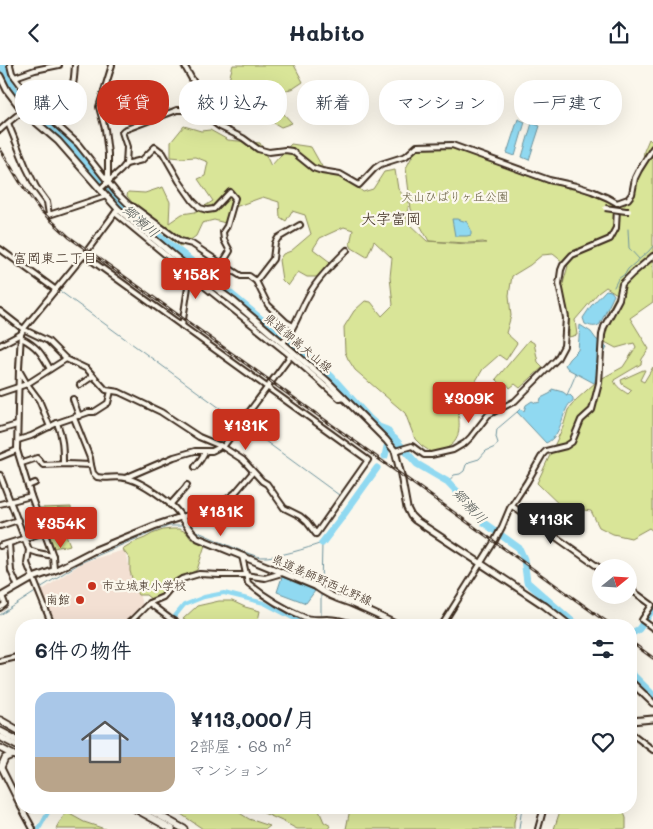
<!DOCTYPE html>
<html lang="ja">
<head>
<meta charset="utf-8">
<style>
	body { margin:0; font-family:Mali,"Klee One",sans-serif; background:#f2f2f3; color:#1f2937; height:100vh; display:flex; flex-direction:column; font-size:19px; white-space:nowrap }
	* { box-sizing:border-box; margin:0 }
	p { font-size:16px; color:#747a83 }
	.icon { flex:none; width:28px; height:28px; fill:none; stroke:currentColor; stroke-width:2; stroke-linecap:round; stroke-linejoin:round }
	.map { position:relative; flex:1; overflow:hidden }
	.panel { position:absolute; left:15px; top:554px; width:622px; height:195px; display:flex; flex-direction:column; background:#fff; border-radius:20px; box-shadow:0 5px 20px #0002 }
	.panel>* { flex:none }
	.guide { position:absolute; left:15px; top:15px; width:624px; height:45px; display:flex; gap:10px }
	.needle { width:32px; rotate:72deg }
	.controls { position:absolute; left:592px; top:494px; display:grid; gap:10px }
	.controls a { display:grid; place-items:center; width:45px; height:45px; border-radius:50%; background:#fff; box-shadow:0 5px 20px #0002; font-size:25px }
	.price { position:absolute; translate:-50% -42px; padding:0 11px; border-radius:5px; background:#c8321e; color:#fff; font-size:16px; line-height:32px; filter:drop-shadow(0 1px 2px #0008) }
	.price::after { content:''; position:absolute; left:50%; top:30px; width:15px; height:11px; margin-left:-8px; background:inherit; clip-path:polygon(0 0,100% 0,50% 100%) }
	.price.current { background:#222; color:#fff }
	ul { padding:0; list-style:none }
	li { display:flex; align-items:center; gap:15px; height:125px; padding:0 20px }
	li span { display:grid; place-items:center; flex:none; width:140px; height:100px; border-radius:15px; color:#555 }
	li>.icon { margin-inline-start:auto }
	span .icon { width:60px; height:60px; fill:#fffc; stroke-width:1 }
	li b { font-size:21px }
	h2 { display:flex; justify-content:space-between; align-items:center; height:60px; padding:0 20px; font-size:21px }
	.tag { padding:0 18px; border-radius:20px; background:#fff; box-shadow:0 5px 20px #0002; font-size:18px; line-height:45px }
	.tag.current { background:#c8321e; color:#fff }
	header { display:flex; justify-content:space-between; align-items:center; height:65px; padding:0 20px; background:#fff; font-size:22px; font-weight:700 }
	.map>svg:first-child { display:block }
	.built { fill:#f3e0d3 }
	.green { fill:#d9e598; stroke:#8a885b }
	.water { fill:#90d9f1; stroke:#6e939d }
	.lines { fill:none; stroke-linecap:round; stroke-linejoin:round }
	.stream { stroke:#6e939d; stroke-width:1 }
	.canal { stroke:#90d9f1; stroke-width:4 }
	.river { stroke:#90d9f1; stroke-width:7 }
	.minor-casing { stroke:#3b2a1e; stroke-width:8 }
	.major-casing { stroke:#3b2a1e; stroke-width:9 }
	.highway-casing { stroke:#3b2a1e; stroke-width:9 }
	.minor { stroke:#fbf7ec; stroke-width:4 }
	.major { stroke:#fbf7ec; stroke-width:5 }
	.highway { stroke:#fbf7ec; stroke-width:5.5 }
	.rail-casing { stroke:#3b2a1e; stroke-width:3 }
	.rail { stroke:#fbf7ec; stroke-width:1; stroke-dasharray:4; stroke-linecap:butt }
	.minor-bridge-casing { stroke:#3b2a1e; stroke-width:8; stroke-linecap:butt }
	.minor-bridge { stroke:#fbf7ec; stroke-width:4 }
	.poi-dot { fill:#c8321e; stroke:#fbf7ec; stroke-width:2 }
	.labels { text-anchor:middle; stroke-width:4.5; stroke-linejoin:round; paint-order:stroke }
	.park-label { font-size:12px; fill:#62593c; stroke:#fbf7ec }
	.street-label { font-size:12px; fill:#3b2a1e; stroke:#fbf7ec }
	.poi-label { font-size:12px; fill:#3b2a1e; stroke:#fbf7ec; text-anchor:start }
	.water-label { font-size:14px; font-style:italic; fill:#505653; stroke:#fbf7ec }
	.neighbourhood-label { font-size:14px; fill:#3b2a1e; stroke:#fbf7ec }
	.quarter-label { font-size:15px; fill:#3b2a1e; stroke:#fbf7ec }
</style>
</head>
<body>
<header><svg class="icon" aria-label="back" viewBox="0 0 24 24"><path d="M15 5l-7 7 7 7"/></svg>Habito<svg class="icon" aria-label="share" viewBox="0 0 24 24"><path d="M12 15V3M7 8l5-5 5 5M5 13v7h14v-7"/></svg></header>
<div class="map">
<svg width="653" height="764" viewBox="0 0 653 764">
	<rect width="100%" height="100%" fill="#fbf7ec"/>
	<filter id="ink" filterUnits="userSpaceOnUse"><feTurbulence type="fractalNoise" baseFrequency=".02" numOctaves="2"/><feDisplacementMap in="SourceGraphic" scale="10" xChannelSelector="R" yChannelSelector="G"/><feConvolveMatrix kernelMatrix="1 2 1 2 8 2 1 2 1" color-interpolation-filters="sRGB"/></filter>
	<g filter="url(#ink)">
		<path class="built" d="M124,485l19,56 -9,12 -12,7h-69l-12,-34 42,-29z"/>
		<g class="green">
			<path d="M233,0h61l9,17 -9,6 -14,4 -7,10 19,21 -11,4 -19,-11h-10l-21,6c-5,-23 -5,-34 2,-57z"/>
			<path d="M184,61l17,5 9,-1 18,10 32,3 11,23 20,-22 20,3 14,25 25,9 13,11 10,-3 11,-17 11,-2 3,19 11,13 -3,19 21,20 40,3 19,-1 -3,-1 -15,1 -39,-2 -18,-32 -5,-41 10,-19 25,-2 12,1 94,35 21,4v2l6,-1 36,14 15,3 8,-8 3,-15 6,-12 2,-19 5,-12 4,4v159l-23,16 19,31 -7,10 -1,5 -27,16c2,7 8,10 14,14l4,-4 -10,-6 -1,-4 22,-10h2l-5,10 4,2 9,-15v164l-4,-3 -18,10 -18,-4 -14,-7 -8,-16 -15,-2 -8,4 -31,-30 26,-56 5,-17 8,-10 21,-19 26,-14 13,-20 -2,-4 -18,5 -13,-7 4,-14 1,-16 9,-17 -11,-7 -8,6 -23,27 2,15 -8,2v-21l-7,-29 6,-21 -15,-12 -11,1 -12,10 -18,11 -3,19 2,21 -5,17 11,10 -11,17 -7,-5 -16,14 -15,25 -11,7c1,14 7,36 -7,45 -5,4 -13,5 -19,6l-9,-6 -7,-7 -10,-26 -50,-43 -7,-11 -3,-7 -1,-25 10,-16 11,-10 6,1 11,14 11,-11 -3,-28 2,-19 -18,-17 -7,16 -15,-9 -2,-4 3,-14 -9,-3 -24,11 -7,11 17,13 -13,15h-10l-9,-5 -10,14 -6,-6 -3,-20 4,-6 8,-3 20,-17 -6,-19 -13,-4 -6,10 -6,-4 -1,-15 -16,-5 -28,10 -6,17 -15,-4 -12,3 -6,13 -15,11 -34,-26 -20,-25 1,-4 17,1 18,-6 7,15 -1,21 13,-9 13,-2 18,-11 -15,-22 7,-3 3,-14 -13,-5 -13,1 -11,-1v-15z"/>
			<path d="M529,275l5,3 4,19 5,5 -23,21 -5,-4 -5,4 -3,-4 -3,3 -8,-8z"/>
			<path d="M71,442l1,6 -13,4 11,28c-5,2 -10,1 -16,3l-14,-40z"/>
			<path d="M172,464h7l7,3 5,7 14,6 -8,25 -18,8 -18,17 -9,5 -6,-5h-8l-3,-6 -5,-18v-12l-8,-10 10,-6 13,-5 7,-4 11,-4z"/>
			<path d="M219,536h13l13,6 15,4 -3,14h-64l-10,-6 14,-13z"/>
			<path d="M169,743h65l1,2 14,9 21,7 -4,3h-63l-28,-19z"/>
			<path d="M252,743h66l6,14 7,4 -2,3h-32l-15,-8z"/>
			<path d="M352,743v-1l166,1 -4,14v7h-168l4,-20z"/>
			<path d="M561,743h61l4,10v11h-72z"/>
			<path d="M66,747l18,10 21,7h-49z"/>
		</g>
		<g class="water">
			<path d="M518,54l7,3 -10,34 -8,-3z"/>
			<path d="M532,58l8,3 -11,34 -7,-3z"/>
			<path d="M452,154h5l10,3 4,8v5l-4,1h-12z"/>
			<path d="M606,225l5,1 3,4 -14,29c-5,4 -10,2 -15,0l-2,-6 8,-12z"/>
			<path d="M580,260l11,7 5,7 11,8 -9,21 -3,13 -1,2 -26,-14 -3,-4 4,-6 9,-9z"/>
			<path d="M552,324l11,3 4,3h3l3,3v3c-12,6 -9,34 -27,42l-29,-31 3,-3 4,2 2,-6 6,-4 4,2 4,-1 1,-4 10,-5z"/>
			<path d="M282,512l21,7 12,7 -9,12 -29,-11z"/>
		</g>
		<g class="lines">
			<g class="stream">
				<path d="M628,164l1,19 10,11"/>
				<path d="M0,182l8,6"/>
				<path d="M614,222l4,-8 7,-5 3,-5 21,-18 4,-5"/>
				<path d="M57,224l282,206"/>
				<path d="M567,330l9,-21"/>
				<path d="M448,417l6,-7 6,-1 4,-3 2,-6 3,-3 10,-3 7,-8 9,-4 3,-4 -2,-6 1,-8 20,-17"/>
				<path d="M192,464c15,7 31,14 47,21 7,2 14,6 22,7 15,1 47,-9 61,-14l-1,46"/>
				<path d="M40,523l40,-25 51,-22 38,-15h14"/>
				<path d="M0,550l37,-24"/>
				<path d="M321,559v-31"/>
				<path d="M553,560l1,-9"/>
				<path d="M519,764l3,-22"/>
			</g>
			<g class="canal">
				<path d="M171,560l4,-9 9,-11 20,-8 20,-4 40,10 42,22"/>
				<path d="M307,560l14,-1 14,1"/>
				<path d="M39,764l12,-22"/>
			</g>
			<g class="river">
				<path d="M2,0l6,14 9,15 6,8 10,9 30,25 41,51 39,37 41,31 101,84 32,25 15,13 37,41 10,9 8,3 5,7 3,2 22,25 31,18 25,26 11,15 35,25 5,11 3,23 49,43"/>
				<path d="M385,391l2,-9 5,-10"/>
				<path d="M322,478l20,-26 35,-49"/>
				<path d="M631,569l8,-5 14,-20"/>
				<path d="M631,608l22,22"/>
			</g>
			<g class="minor-casing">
				<g id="minor">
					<path d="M10,0l2,8 24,33 42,38 38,48 13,13 5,2 46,34 12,3 30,20"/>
					<path d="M184,0l14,25 11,29 11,8 23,11 15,11 11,3 16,-2 7,1 21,17 9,3 18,3 19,11 16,-17 6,-4 25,-8 11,-10 35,-1 97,35 27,6 16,5 16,7 9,5"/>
					<path d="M15,12l20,-7 24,-5"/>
					<path d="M8,58l18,44 10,20 11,15 2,13 57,-19"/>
					<path d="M0,65c8,-7 16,-15 25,-20 14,-6 33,-7 44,-18 6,-7 5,-18 6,-27"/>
					<path d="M126,99l1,-17 -5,-15 2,-2 53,-20h10l19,2"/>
					<path d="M108,116v-27l-3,-25 -6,-22 13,-42"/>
					<path d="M100,124l21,-19 5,-6 16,-4 13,-13 8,6 16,28 14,20 7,7 7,2 7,-1 16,-17 5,6 -8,28 -4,6 1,8 6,11 -8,13 19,12h8l7,5 12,24 18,17 7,4"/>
					<path d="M617,138l11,-4 4,-5 3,-16 4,-8 14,-22"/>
					<path d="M115,148l75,62 101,81 49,43 4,-1"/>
					<path d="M0,184l56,41"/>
					<path d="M256,216l17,-22 2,-16 3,-5 22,-13"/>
					<path d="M0,246l23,18 25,12 18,18 21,10 19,21 13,2 42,20 38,25 24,10 20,13 19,21 5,3 17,24 16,8 7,6 9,12 52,-74 -284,-205"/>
					<path d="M182,261l8,-52"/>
					<path d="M21,273c16,8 21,16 29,31"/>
					<path d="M283,278c14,-18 19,-40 32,-58 9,-13 21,-24 32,-35"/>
					<path d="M0,280l21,-11"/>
					<path d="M19,305l8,14 12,16 11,27"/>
					<path d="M80,320l13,-9"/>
					<path d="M0,328l27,-9 39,-25"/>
					<path d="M73,334l6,17"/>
					<path d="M74,353l16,40 1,7"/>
					<path d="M57,358c6,14 6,26 6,41"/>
					<path d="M0,365l17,-5"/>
					<path d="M18,375l13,-4 26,-13 32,-11h5l14,-9 3,-12"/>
					<path d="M223,382l69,-93"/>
					<path d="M395,386l17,-5 12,9h7l22,-5 12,-7 6,-6 17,-22 27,-14 42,-42 7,-13 2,-28 -7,-34 2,-14 2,-5 9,-10 38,-16 6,-11 1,-20"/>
					<path d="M0,392l17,-7"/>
					<path d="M22,398l15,-5 6,7 24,-1 24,1 2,8 4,4c9,2 19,-1 28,1 15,2 50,26 56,39l37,-11 17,-13 18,-21"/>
					<path d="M195,402l6,-8 4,-7"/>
					<path d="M0,410l29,75 -2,13 25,62"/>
					<path d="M125,413l49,-21 21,-6h17l6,-3 2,-3"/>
					<path d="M28,421l7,-3"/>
					<path d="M0,439l31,-8"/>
					<path d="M170,440l15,-17 2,-3"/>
					<path d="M512,441l89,63"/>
					<path d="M0,461l18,-6"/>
					<path d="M9,479l2,27 7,16"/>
					<path d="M0,481l45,-14"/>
					<path d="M29,485l9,3 15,3"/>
					<path d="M242,491l6,27c17,14 37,26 58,35 7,2 14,1 21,1 10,0 20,3 29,6"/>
					<path d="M54,505l-1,-14 -22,-60 -14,-46 2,-82 2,-34 4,-7 59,-72 34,-46"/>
					<path d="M629,523l23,17 -10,15 11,8"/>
					<path d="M149,538l20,15 11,7"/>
					<path d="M0,543l5,-4 -3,-8"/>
					<path d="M126,560l6,-5 17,-17 14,-6 11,-13 8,-5 17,-5 21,1h25l20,3 17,-5"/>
					<path d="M442,560l52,-83 8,-15 8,-19 17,-26 16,-28 3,-3 20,-5 6,-4 9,-22 11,-10 7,-27 3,-48 2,-8 15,-28 3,-15 10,-10 21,-18"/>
					<path d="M0,596l21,-5"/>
					<path d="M631,668l22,17"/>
					<path d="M1,702l20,40"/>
					<path d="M21,742l12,22"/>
					<path d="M538,764l6,-22"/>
				</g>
			</g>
			<g class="major-casing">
				<g id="major">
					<path d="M0,11l7,14 16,21 35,30 42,48 18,20 73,61 42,31 94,80 59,59 9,11 6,24 6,33 4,8 4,4 130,86 24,19"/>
					<path d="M0,532l33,-19 25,-9 35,-18 61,-25 27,-9c6,8 9,16 17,21l117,48c12,9 21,12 35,17 16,7 32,14 47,22"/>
					<path d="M631,617l22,21"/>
					<path d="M631,656l22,-2"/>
				</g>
			</g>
			<g class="highway-casing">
				<g id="highway">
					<path d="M0,655l21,12"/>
					<path d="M0,666l21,11"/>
					<path d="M0,672l21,11"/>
					<path d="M0,683l21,11"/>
					<path d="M1,702l4,-9 7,-3"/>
					<path d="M132,742l40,22"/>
					<path d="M144,742l40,22"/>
				</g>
			</g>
			<use href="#minor" class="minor"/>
			<use href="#major" class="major"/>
			<use href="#highway" class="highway"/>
			<g class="rail-casing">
				<g id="rail">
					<path d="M0,84l20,33 20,28 29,27 542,388"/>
					<path d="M631,577l22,16"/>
				</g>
			</g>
			<use href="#rail" class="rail"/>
			<g class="minor-bridge-casing">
				<path id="minor-bridge" d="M605,143l21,3h3"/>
			</g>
			<use href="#minor-bridge" class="minor-bridge"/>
		</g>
	</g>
	<g class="poi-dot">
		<circle cx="92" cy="521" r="5"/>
		<circle cx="80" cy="535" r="5"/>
	</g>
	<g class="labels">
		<g class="park-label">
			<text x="455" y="136">犬山ひばりヶ丘公園</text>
		</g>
		<g class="street-label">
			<text transform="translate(298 278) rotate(40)" y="4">県道御嵩犬山線</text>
			<text transform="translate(322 515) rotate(24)" y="4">県道善師野西北野線</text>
		</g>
		<g class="poi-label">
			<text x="102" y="525">市立城東小学校</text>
			<text x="70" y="539" text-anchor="end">南館</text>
		</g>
		<g class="water-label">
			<text transform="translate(141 156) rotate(41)" y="5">郷瀬川</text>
			<text transform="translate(470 441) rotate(47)" y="5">郷瀬川</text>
		</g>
		<g class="neighbourhood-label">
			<text x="55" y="198">富岡東二丁目</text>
		</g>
		<g class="quarter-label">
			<text x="391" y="159">大字富岡</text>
		</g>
	</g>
</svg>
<div class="controls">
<a><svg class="needle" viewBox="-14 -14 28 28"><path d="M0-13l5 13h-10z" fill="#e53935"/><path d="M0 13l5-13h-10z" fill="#747a83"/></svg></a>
</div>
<b class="price" style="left:196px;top:235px">¥158K</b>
<b class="price" style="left:469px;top:359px">¥309K</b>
<b class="price" style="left:246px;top:386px">¥131K</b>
<b class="price" style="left:221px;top:472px">¥181K</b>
<b class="price current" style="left:551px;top:480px">¥113K</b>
<b class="price" style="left:61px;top:484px">¥354K</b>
<div class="guide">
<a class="tag">購入</a>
<a class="tag current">賃貸</a>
<a class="tag">絞り込み</a>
<a class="tag">新着</a>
<a class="tag">マンション</a>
<a class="tag">一戸建て</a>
</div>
<section class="panel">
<h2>6件の物件<svg class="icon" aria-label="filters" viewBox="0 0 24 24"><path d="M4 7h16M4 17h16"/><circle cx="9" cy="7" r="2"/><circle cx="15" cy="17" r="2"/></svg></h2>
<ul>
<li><span style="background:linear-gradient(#a9c7e8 65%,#b9a48a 0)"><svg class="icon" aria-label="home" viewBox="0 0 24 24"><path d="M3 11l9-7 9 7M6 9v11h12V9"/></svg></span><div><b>¥113,000/月</b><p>2部屋 · 68 m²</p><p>マンション</p></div><svg class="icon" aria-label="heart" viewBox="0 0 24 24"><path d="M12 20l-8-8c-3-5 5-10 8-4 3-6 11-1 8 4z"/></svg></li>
</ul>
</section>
</div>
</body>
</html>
